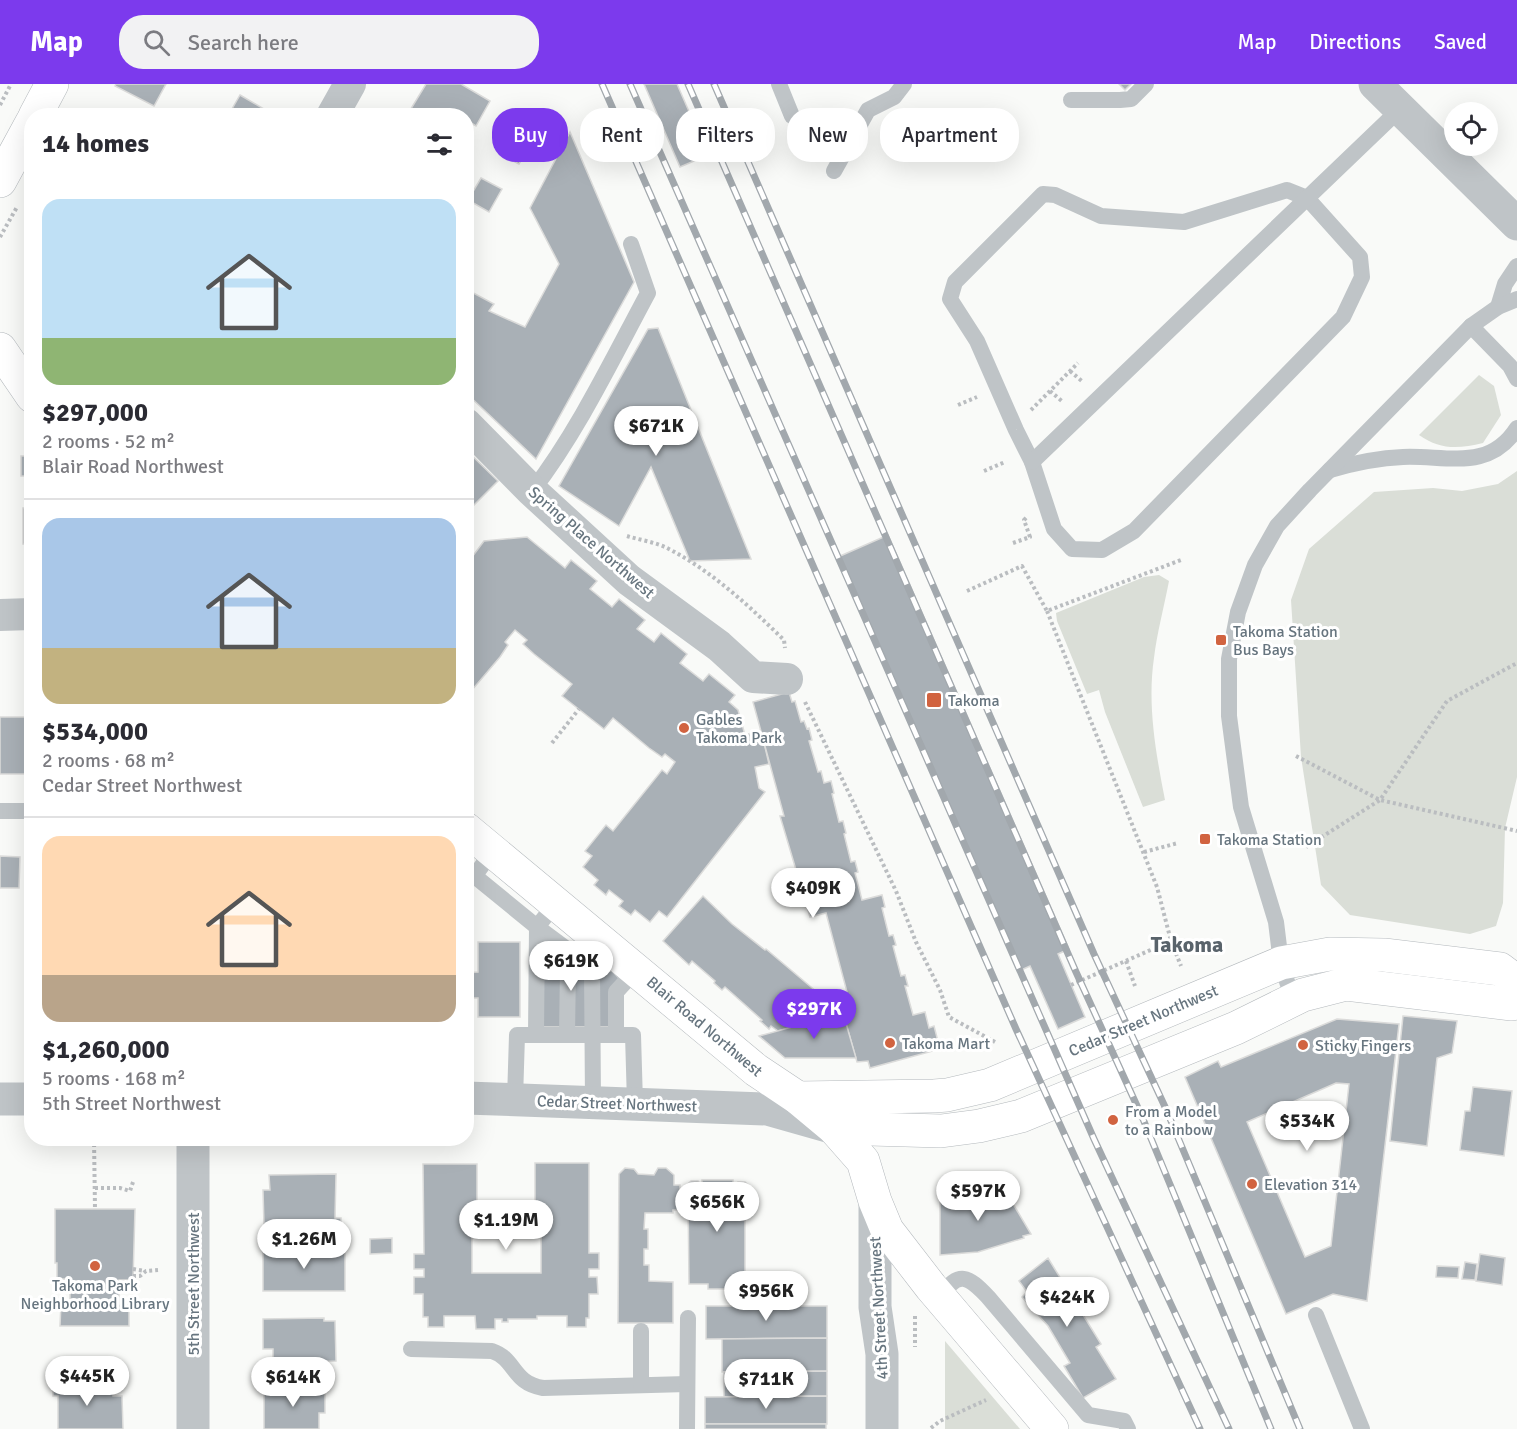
<!DOCTYPE html>
<html lang="en">
<head>
<meta charset="utf-8">
<style>
	body { margin:0; font-family:Signika,sans-serif; background:#f2f2f3; color:#2b2b33; height:100vh; display:flex; flex-direction:column; font-size:22px; white-space:nowrap }
	* { box-sizing:border-box; margin:0 }
	p { font-size:20px; color:#7c7c81 }
	.icon { flex:none; width:33px; height:33px; fill:none; stroke:currentColor; stroke-width:2; stroke-linecap:round; stroke-linejoin:round }
	.map { position:relative; flex:1; overflow:hidden }
	.sheet { position:absolute; left:24px; top:24px; width:450px; height:1038px; display:flex; flex-direction:column; background:#fff; border-radius:24px; box-shadow:0 6px 24px #0002 }
	.sheet>* { flex:none }
	.banner { position:absolute; left:492px; top:24px; width:570px; height:54px; display:flex; gap:12px }
	.fabs { position:absolute; left:1444px; top:18px; display:grid; gap:12px }
	.fabs a { display:grid; place-items:center; width:54px; height:54px; border-radius:50%; background:#fff; box-shadow:0 6px 24px #0002; font-size:30px }
	.price { position:absolute; translate:-50% -51px; padding:0 14px; border-radius:21px; background:#fff; color:#222; font-size:20px; line-height:39px; filter:drop-shadow(0 2px 3px #0008) }
	.price::after { content:''; position:absolute; left:50%; top:36px; width:18px; height:14px; margin-left:-9px; background:inherit; clip-path:polygon(0 0,100% 0,50% 100%) }
	.price.current { background:#7c3aed; color:#fff }
	ul { padding:0; list-style:none }
	li { display:grid; align-content:center; gap:12px; height:318px; padding:0 18px }
	li+li { border-top:2px solid #e1e1e2 }
	li span { display:grid; place-items:center; height:186px; border-radius:18px; color:#555 }
	li>.icon { margin-inline-start:auto }
	span .icon { width:108px; height:108px; fill:#fffc; stroke-width:1 }
	li b { font-size:26px }
	h2 { display:flex; justify-content:space-between; align-items:center; height:72px; padding:0 18px; font-size:26px }
	.tag { padding:0 21px; border-radius:24px; background:#fff; box-shadow:0 6px 24px #0002; font-size:21px; line-height:54px }
	.tag.current { background:#7c3aed; color:#fff }
	header { display:flex; align-items:center; gap:36px; box-sizing:border-box; height:84px; padding:0 30px; background:#7c3aed; color:#fff }
	header strong { font-size:28px }
	nav { display:flex; gap:33px; margin-inline-start:auto; font-size:21px }
	.search { width:420px; height:54px; background:#f2f2f3; display:flex; align-items:center; gap:15px; box-sizing:border-box; padding:0 21px; border-radius:24px; color:#7c7c81; font-size:22px }
	.map>svg:first-child { display:block }
	.green { fill:#daded7 }
	.building { fill:#a9b0b6; stroke:#dbdbda; stroke-width:1.5; fill-rule:evenodd }
	.lines { fill:none; stroke-linecap:round; stroke-linejoin:round }
	.secondary-casing { stroke:#b4b9bd; stroke-width:34 }
	.path { stroke:#babdc0; stroke-width:4; stroke-dasharray:3 3; stroke-linecap:butt }
	.service { stroke:#bfc4c7; stroke-width:16 }
	.minor { stroke:#bfc4c7; stroke-width:32 }
	.tertiary { stroke:#bfc4c7; stroke-width:33 }
	.secondary { stroke:#fff; stroke-width:33 }
	.rail-casing { stroke:#a2a8ad; stroke-width:7 }
	.rail { stroke:#fff; stroke-width:4.5; stroke-dasharray:14; stroke-linecap:butt }
	.poi-dot { fill:#d16340; stroke:#fff; stroke-width:2 }
	.labels { text-anchor:middle; stroke-width:6; stroke-linejoin:round; paint-order:stroke }
	.street-label { font-size:16px; fill:#67757f; stroke:#fff }
	.poi-label { font-size:16px; fill:#67757f; stroke:#fff; text-anchor:start }
	.district-label { font-size:22px; font-weight:bold; fill:#59636b; stroke:#fff }
</style>
</head>
<body>
<header>
<strong>Map</strong>
<div class="search"><svg class="icon" aria-label="search" viewBox="0 0 24 24"><circle cx="10" cy="10" r="6"/><path d="M15 15l6 6"/></svg>Search here</div>
<nav><a>Map</a><a>Directions</a><a>Saved</a></nav>
</header>
<div class="map">
<svg width="1517" height="1345" viewBox="0 0 1517 1345">
	<rect width="100%" height="100%" fill="#f9faf8"/>
	<g class="green">
		<path d="M1479,291l15,11 7,29 -18,28c-25,6 -43,7 -64,-8z"/>
		<path d="M1517,387v306l-12,51 -2,75 -7,23 -26,8 -120,-19 -29,-30 -20,-128 -10,-157 18,-51 65,-57 59,-4 29,3 36,-7z"/>
		<path d="M1159,491l10,6c-5,26 -12,52 -15,77 -7,47 2,96 11,142l-22,7 -38,-95 -6,-22 -12,4 -30,-73 -1,-8 88,-36z"/>
		<path d="M945,1257l75,88h-75z"/>
	</g>
	<g class="building">
		<path d="M116,0h50l-12,22 -39,-20z"/>
		<path d="M426,0h35l29,17 -14,25 -8,-5 -2,3v-8h-51l-6,-4z"/>
		<path d="M644,0h33l31,71 -28,12z"/>
		<path d="M1119,0h12l-6,6z"/>
		<path d="M240,11l29,17 -2,4h-39z"/>
		<path d="M570,48l64,150 -98,177 -70,-66v-104l28,15 -5,7 36,16 34,-63 -29,-56z"/>
		<path d="M515,55l14,7 -10,18 -14,-7z"/>
		<path d="M481,94l21,11 -13,23 -21,-12z"/>
		<path d="M658,244l93,231 -61,2 -39,-94 -32,59 -60,-40 89,-157z"/>
		<path d="M466,366l32,31 -32,32z"/>
		<rect x="21" y="372" width="11" height="20"/>
		<rect x="23" y="424" width="9" height="36"/>
		<path d="M888,451l181,414 -11,5 27,63 -27,12 -28,-63 -11,5 -181,-414z"/>
		<path d="M527,453l38,31 6,-8 26,21 -7,8 22,18 7,-8 26,21 -8,9 17,13 7,-9 26,21 -7,9 23,18 6,-7 26,21 -6,7 9,8 7,25 16,-5 8,34 -14,3 4,21 6,4 -98,125 -8,-6 -9,11 -15,-12 -4,5 -12,-9 4,-5 -14,-11 -3,5 -12,-10 4,-5 -15,-13 9,-11 -7,-5 21,-26 7,6 49,-61 5,4 8,-12 -10,-8 -3,3 -13,-9 -36,-30 -9,11 -42,-33 10,-12 -38,-30 -11,-10 4,-4 -12,-10 -10,12 3,3 -8,12 -34,40v-132l18,-24z"/>
		<path d="M789,608l3,10 3,-1 6,21 3,-1 3,8 2,-1 3,12 -3,1 9,31 3,-1 3,12 7,-2 3,12 -2,1 7,28 4,-1 3,12 -2,1 7,28 4,-1 3,11 -3,1 7,27 20,-5 3,12 -3,1 7,28 4,-1 3,10 -3,1 8,30 4,-1 3,11h-3l8,29 12,-3 4,16 5,-2 6,23 -70,19 -2,-7 -11,1 -14,-49 -65,18 -7,-5 -2,3 -9,-8 2,-1 -37,-33 -3,3 -8,-7 1,-2 -23,-20 -3,4 -26,-24 40,-45 29,28 33,26 1,-1 58,49 23,-6 -21,-79 -16,4 -30,-101h4l-31,-114z"/>
		<rect x="0" y="633" width="32" height="57"/>
		<path d="M0,772l20,1 -1,31h-19z"/>
		<path d="M25,781h7v40h-6z"/>
		<path d="M531,857h33v30h48l9,9v47h-90z"/>
		<path d="M478,858h42v75h-42v-19h-12v-25l12,-1z"/>
		<path d="M843,929l13,45h-71l-26,-22z"/>
		<path d="M1403,932l54,5 -5,32 -15,5 -10,88 -37,-5z"/>
		<path d="M1337,935l62,5 -32,277 -34,-7 -47,20 -101,-237 33,-16 3,6zM1336,999l13,1 -18,162 -26,11 -58,-135z"/>
		<path d="M1473,1003l39,4 -8,65 -44,-6 5,-39h5z"/>
		<path d="M535,1079h54v90h10v16h-10v8h8l1,17h-9v24h-3v9h-19v-11h-30v3h-29v3h-6v-3h-7v10h-19l-1,-13h-31v11h-16v-10h-5v-23h-9v-17h10v-8h-10v-15h10l-1,-90h54v68h-5v41h69v-41h-6z"/>
		<path d="M625,1084l9,1 4,5 16,1 4,-7h8l8,7v10h6v25h-7v3h-28l-1,16h4v20h-4v16h5v16l24,1v41h-55l1,-149z"/>
		<path d="M336,1090l-1,44h6v17h-30v-9h-47l-1,-36h7l-1,-15z"/>
		<path d="M702,1096h31v6l5,-4h7l4,4v7l-4,4v88h-19v4h-18v-5h-19l-1,-86 -2,-4v-8l5,-5h7l4,5z"/>
		<path d="M1003,1103l28,47 -8,2 1,2 -46,14 -38,3v-62h28v3h4z"/>
		<path d="M55,1125h80l-2,71h-14v24h10v22h-69l1,-23h9v-24h-13v-16h-2z"/>
		<path d="M392,1154v15l-22,1v-15z"/>
		<path d="M345,1165v42h-82v-41z"/>
		<path d="M1480,1170l25,4 -3,27 -26,-4z"/>
		<path d="M1048,1174l53,86 -5,3 20,32 -33,19 -19,-32 6,-3 -22,-37 -26,-29 5,-5 -8,-11z"/>
		<path d="M1465,1178l12,2 -2,16 -13,-1z"/>
		<path d="M1437,1182l22,1 -1,11 -22,-1z"/>
		<path d="M706,1222h121v32l-121,1z"/>
		<path d="M324,1234v3h11l1,40 -63,3v-15h-10v-30z"/>
		<path d="M827,1254v33l-105,1v-33z"/>
		<path d="M827,1287v25l-103,1v-25z"/>
		<path d="M53,1298h42v11h18v3h9l1,33h-65v-33h-5z"/>
		<path d="M273,1304h47v4h5v21h-6v16h-55v-39h9z"/>
		<path d="M827,1312v28h-122v-27z"/>
		<rect x="705" y="1340" width="121" height="5"/>
	</g>
	<g class="lines">
		<g class="secondary-casing">
			<g id="secondary">
				<path d="M35,32l17,-32"/>
				<path d="M0,97l32,-59"/>
				<path d="M0,265l32,47"/>
				<path d="M466,745l290,241 42,28 36,30 29,33 12,40 12,29 44,57 121,142"/>
				<path d="M798,1014l136,-2 13,-1 43,-10 291,-122 49,-9 54,1 116,14 17,13"/>
				<path d="M834,1044l107,3 38,-5 42,-10 215,-88 67,-33 43,-11 166,20 5,-3"/>
			</g>
		</g>
		<g class="path">
			<path d="M0,21l11,-21"/>
			<path d="M0,153l17,-30"/>
			<path d="M1070,287l13,11"/>
			<path d="M1050,307l13,11"/>
			<path d="M958,321l19,-8"/>
			<path d="M1031,326l47,-47"/>
			<path d="M984,387l21,-9"/>
			<path d="M627,452c13,4 28,6 40,12 45,23 82,58 117,92l1,8"/>
			<path d="M1013,459l17,-6 -6,-17 3,-3"/>
			<path d="M967,507l55,-25 25,45 134,-51"/>
			<path d="M1047,527l110,276 14,54 10,25"/>
			<path d="M805,618l91,189 20,51 24,48 9,27 48,26"/>
			<path d="M552,659l27,-34"/>
			<path d="M1296,672l84,44 137,31"/>
			<path d="M1306,763l74,-47 67,-99 70,-38"/>
			<path d="M1144,768l34,-9"/>
			<path d="M1126,877l9,25"/>
			<path d="M1071,901l100,-44"/>
			<path d="M94,1054l1,71"/>
			<path d="M95,1104h25l10,3 3,-9"/>
			<path d="M133,1185l12,2"/>
			<path d="M133,1192h7l6,-5 12,-1"/>
			<path d="M915,1232v31"/>
			<path d="M931,1344l9,-7 46,-21"/>
		</g>
		<g class="service">
			<path d="M779,0l13,32"/>
			<path d="M1071,16h49l11,-1 15,-15"/>
			<path d="M834,87l34,-61 26,-13 10,-13"/>
			<path d="M1287,106l20,8 53,59 2,20 -19,40 -209,214 -32,19 -30,-1 -18,-20 -22,-67 -16,-32 -39,-89 -27,-42 5,-17 88,-88 12,1 46,21 83,6z"/>
			<path d="M1498,223l7,-23 12,-18"/>
			<path d="M1471,242l39,40 7,13"/>
			<path d="M1032,378l368,-353"/>
			<path d="M1330,386c24,-7 47,-12 73,-13 43,-2 86,15 114,-29"/>
			<path d="M532,407c45,-58 81,-133 116,-198l-17,-49"/>
			<path d="M0,727h32"/>
			<path d="M493,767l-15,20 -1,7 60,49 55,41 1,134"/>
			<path d="M1293,916l-12,-37 -5,-41 -35,-115 -12,-91v-57l9,-47 17,-47 22,-39 33,-36 161,-164 27,-19 19,-8"/>
			<path d="M536,951l1,-108 19,-24"/>
			<path d="M567,951l1,-68 15,-19"/>
			<path d="M616,951v-43l21,-23"/>
			<path d="M515,1015l2,-64h116l2,68"/>
			<path d="M941,1212c18,-26 27,-20 47,1l100,118 36,6 4,8"/>
			<path d="M1316,1231l46,114"/>
			<path d="M411,1265l81,2c24,8 20,32 51,37l144,-4"/>
			<path d="M641,1301v-54"/>
			<path d="M687,1345l1,-111"/>
		</g>
		<g class="minor">
			<path d="M332,32l18,-32"/>
			<path d="M466,340l66,67 97,89 90,66 34,31 34,2"/>
			<path d="M0,531l32,-1"/>
		</g>
		<g class="tertiary">
			<path d="M1375,0l142,140"/>
			<path d="M466,1014l301,11 67,19"/>
			<path d="M0,1015h32"/>
			<path d="M875,1117v106l7,47v75"/>
			<path d="M193,1345v-291"/>
		</g>
		<use href="#secondary" class="secondary"/>
		<g class="rail-casing">
			<g id="rail">
				<path d="M602,0l414,945 184,400"/>
				<path d="M630,0l464,1055 135,290"/>
				<path d="M688,0l388,888 67,147 128,310"/>
				<path d="M714,0l380,870 72,155 134,320"/>
			</g>
		</g>
		<use href="#rail" class="rail"/>
	</g>
	<g class="poi-dot">
		<rect x="1215" y="550" width="12" height="12" rx="3"/>
		<rect x="926" y="608" width="16" height="16" rx="3"/>
		<circle cx="684" cy="644" r="6"/>
		<rect x="1199" y="749" width="12" height="12" rx="3"/>
		<circle cx="890" cy="959" r="6"/>
		<circle cx="1303" cy="961" r="6"/>
		<circle cx="1113" cy="1036" r="6"/>
		<circle cx="1252" cy="1100" r="6"/>
		<circle cx="95" cy="1182" r="6"/>
	</g>
	<g class="labels">
		<g class="street-label">
			<text transform="translate(592 458) rotate(41)" y="6">Spring Place Northwest</text>
			<text transform="translate(1143 936) rotate(-23)" y="6">Cedar Street Northwest</text>
			<text transform="translate(705 942) rotate(40)" y="6">Blair Road Northwest</text>
			<text transform="translate(617 1019) rotate(2)" y="6">Cedar Street Northwest</text>
			<text transform="translate(193 1200) rotate(-90)" y="6">5th Street Northwest</text>
			<text transform="translate(878 1224) rotate(-93)" y="6">4th Street Northwest</text>
		</g>
		<g class="poi-label">
			<text x="1233" y="553">Takoma Station<tspan x="1233" dy="18">Bus Bays</tspan></text>
			<text x="948" y="622">Takoma</text>
			<text x="696" y="641">Gables<tspan x="696" dy="18">Takoma Park</tspan></text>
			<text x="1217" y="761">Takoma Station</text>
			<text x="902" y="965">Takoma Mart</text>
			<text x="1315" y="967">Sticky Fingers</text>
			<text x="1125" y="1033">From a Model<tspan x="1125" dy="18">to a Rainbow</tspan></text>
			<text x="1264" y="1106">Elevation 314</text>
			<text x="95" y="1207" text-anchor="middle">Takoma Park<tspan x="95" dy="18">Neighborhood Library</tspan></text>
		</g>
		<g class="district-label">
			<text x="1187" y="868">Takoma</text>
		</g>
	</g>
</svg>
<div class="fabs">
<a><svg class="icon" aria-label="locate" viewBox="0 0 24 24"><circle cx="12" cy="12" r="6"/><path d="M12 2v4M12 18v4M2 12h4M18 12h4"/></svg></a>
</div>
<b class="price" style="left:656px;top:373px">$671K</b>
<b class="price" style="left:813px;top:835px">$409K</b>
<b class="price" style="left:571px;top:908px">$619K</b>
<b class="price current" style="left:814px;top:956px">$297K</b>
<b class="price" style="left:1307px;top:1068px">$534K</b>
<b class="price" style="left:978px;top:1138px">$597K</b>
<b class="price" style="left:717px;top:1149px">$656K</b>
<b class="price" style="left:506px;top:1167px">$1.19M</b>
<b class="price" style="left:304px;top:1186px">$1.26M</b>
<b class="price" style="left:766px;top:1238px">$956K</b>
<b class="price" style="left:1067px;top:1244px">$424K</b>
<b class="price" style="left:87px;top:1323px">$445K</b>
<b class="price" style="left:293px;top:1324px">$614K</b>
<b class="price" style="left:766px;top:1326px">$711K</b>
<div class="banner">
<a class="tag current">Buy</a>
<a class="tag">Rent</a>
<a class="tag">Filters</a>
<a class="tag">New</a>
<a class="tag">Apartment</a>
</div>
<section class="sheet">
<h2>14 homes<svg class="icon" aria-label="filters" viewBox="0 0 24 24"><path d="M4 7h16M4 17h16"/><circle cx="9" cy="7" r="2"/><circle cx="15" cy="17" r="2"/></svg></h2>
<ul>
<li><span style="background:linear-gradient(#bfe0f5 75%,#8fb573 0)"><svg class="icon" aria-label="home" viewBox="0 0 24 24"><path d="M3 11l9-7 9 7M6 9v11h12V9"/></svg></span><div><b>$297,000</b><p>2 rooms · 52 m²</p><p>Blair Road Northwest</p></div></li>
<li><span style="background:linear-gradient(#a9c7e8 70%,#c2b280 0)"><svg class="icon" aria-label="home" viewBox="0 0 24 24"><path d="M3 11l9-7 9 7M6 9v11h12V9"/></svg></span><div><b>$534,000</b><p>2 rooms · 68 m²</p><p>Cedar Street Northwest</p></div></li>
<li><span style="background:linear-gradient(#ffd9b3 75%,#b9a48a 0)"><svg class="icon" aria-label="home" viewBox="0 0 24 24"><path d="M3 11l9-7 9 7M6 9v11h12V9"/></svg></span><div><b>$1,260,000</b><p>5 rooms · 168 m²</p><p>5th Street Northwest</p></div></li>
</ul>
</section>
</div>
</body>
</html>
